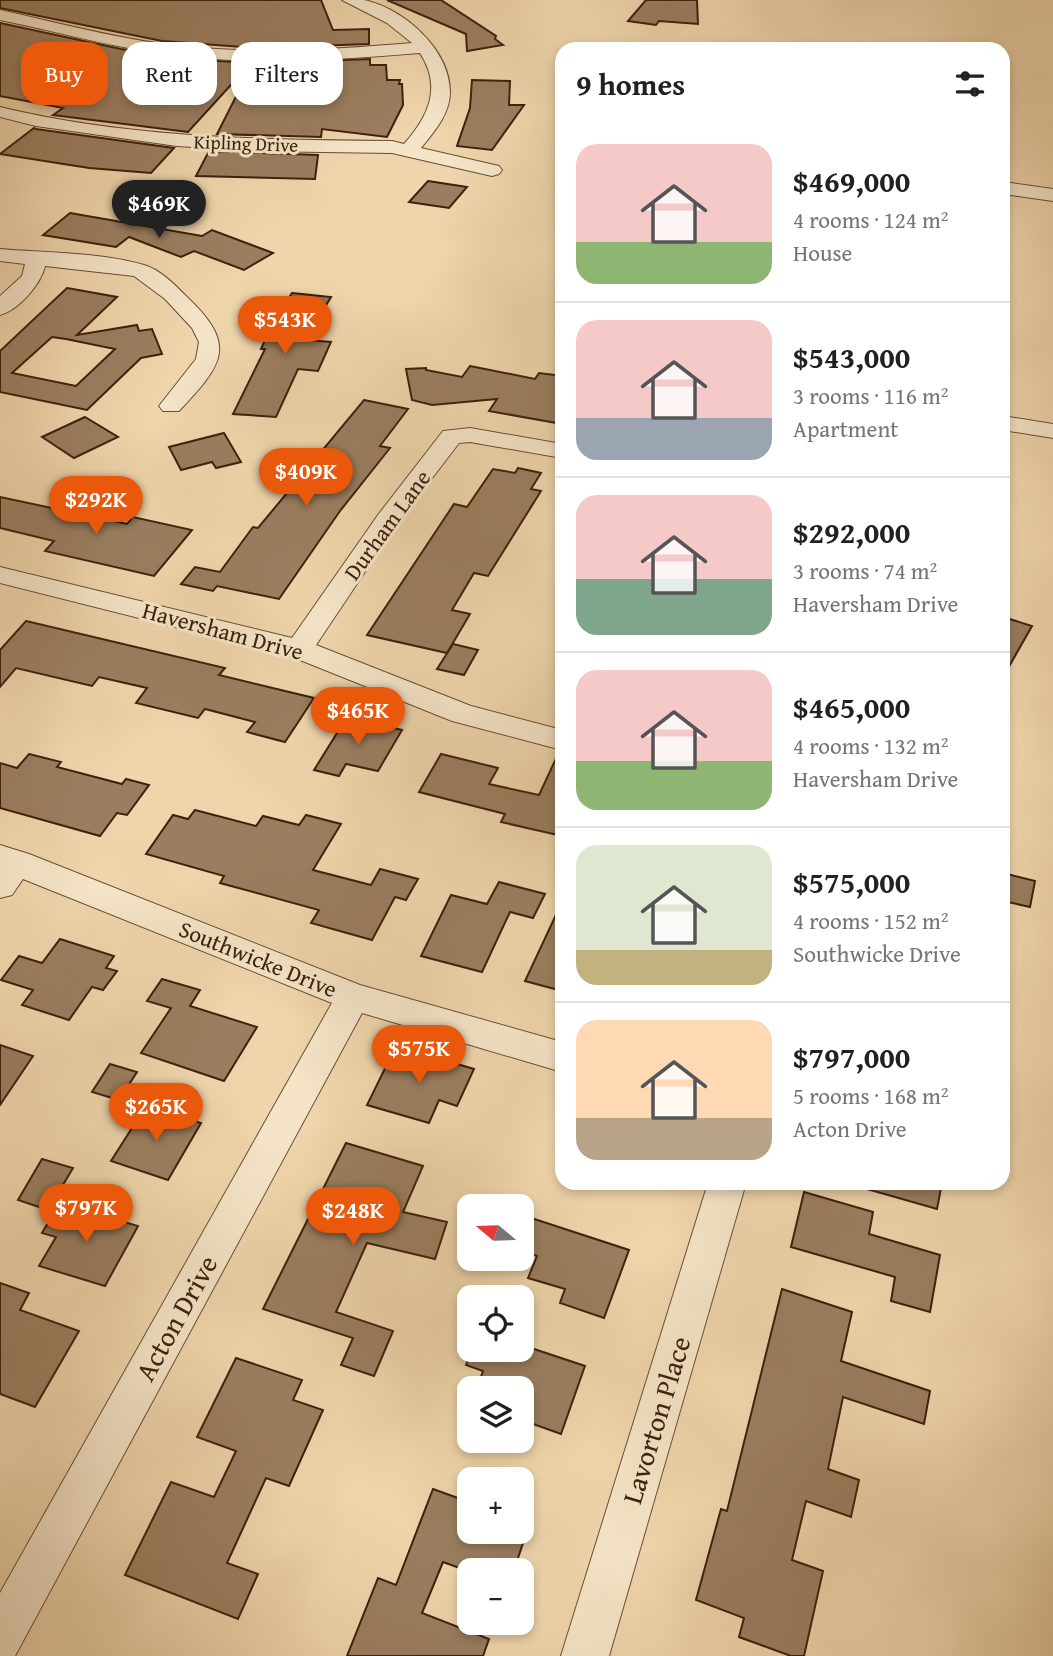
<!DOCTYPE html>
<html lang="en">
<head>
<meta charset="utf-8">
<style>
	body { margin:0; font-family:"Gentium Book Plus",serif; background:#f2f2f2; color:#202124; height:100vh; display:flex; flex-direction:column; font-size:26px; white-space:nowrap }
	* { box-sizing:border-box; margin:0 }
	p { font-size:23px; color:#757577 }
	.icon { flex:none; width:38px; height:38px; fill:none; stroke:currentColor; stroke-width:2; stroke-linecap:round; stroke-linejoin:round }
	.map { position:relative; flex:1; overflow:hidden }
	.drawer { position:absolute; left:555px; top:42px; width:455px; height:1148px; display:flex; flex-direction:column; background:#fff; border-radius:21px; box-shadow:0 4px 10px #0003 }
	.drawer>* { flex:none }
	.banner { position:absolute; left:21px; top:42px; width:429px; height:63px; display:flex; gap:14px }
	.needle { width:46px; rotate:289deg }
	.buttons { position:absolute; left:457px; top:1194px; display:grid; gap:14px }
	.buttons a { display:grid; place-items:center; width:77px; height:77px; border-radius:14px; background:#fff; box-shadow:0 4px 10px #0003; font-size:35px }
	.price { position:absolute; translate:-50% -60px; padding:0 16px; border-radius:24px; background:#ea580c; color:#fff; font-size:23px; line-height:46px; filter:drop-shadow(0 2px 4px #0008) }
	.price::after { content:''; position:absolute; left:50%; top:42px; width:21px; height:16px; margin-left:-10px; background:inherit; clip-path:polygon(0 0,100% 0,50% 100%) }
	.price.on { background:#222; color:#fff }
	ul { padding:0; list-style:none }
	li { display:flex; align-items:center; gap:21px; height:175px; padding:0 21px }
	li+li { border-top:2px solid #e0e0e0 }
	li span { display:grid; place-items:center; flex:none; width:196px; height:140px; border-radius:21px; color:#555 }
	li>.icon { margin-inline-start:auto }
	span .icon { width:84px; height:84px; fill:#fffc; stroke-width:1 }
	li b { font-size:30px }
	h2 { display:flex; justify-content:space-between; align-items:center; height:84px; padding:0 21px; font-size:30px }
	.tag { padding:0 24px; border-radius:21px; background:#fff; box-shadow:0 4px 10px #0003; font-size:24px; line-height:63px }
	.tag.on { background:#ea580c; color:#fff }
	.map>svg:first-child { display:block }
	.building { fill:#9a7e5f; stroke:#3e200d; stroke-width:2; fill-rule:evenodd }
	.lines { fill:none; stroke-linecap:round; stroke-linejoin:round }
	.minor-casing { stroke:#6a4d34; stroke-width:2 }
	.minor { fill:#f5e4c8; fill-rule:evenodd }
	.labels { text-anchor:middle; stroke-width:6; stroke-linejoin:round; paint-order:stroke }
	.far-street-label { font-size:19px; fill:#3e200d; stroke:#f5e4c8 }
	.street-label { font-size:23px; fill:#3e200d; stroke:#f5e4c8 }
	.near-street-label { font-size:28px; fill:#3e200d; stroke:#f5e4c8 }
</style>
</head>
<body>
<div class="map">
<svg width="1053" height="1656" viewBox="0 0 1053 1656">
	<rect width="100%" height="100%" fill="#efd5ab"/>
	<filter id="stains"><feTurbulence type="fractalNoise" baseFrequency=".00286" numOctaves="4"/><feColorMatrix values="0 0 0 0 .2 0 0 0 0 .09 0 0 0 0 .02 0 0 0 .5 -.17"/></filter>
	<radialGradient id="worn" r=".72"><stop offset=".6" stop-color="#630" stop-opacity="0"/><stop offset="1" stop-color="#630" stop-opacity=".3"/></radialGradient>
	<g class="building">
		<path d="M0,0h321l12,30 36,-1v15l-113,4 -94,-7 -162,-33z"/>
		<path d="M387,0h54l55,36 -1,3 8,6 -36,6 -1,-17z"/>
		<path d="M646,0h51l1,24 -39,-3 -3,4 -28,-4z"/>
		<path d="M0,23l121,26 74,11 64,3 111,-4v6h16l1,15h13l-1,4h3l1,21 -16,32 -65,-8 -1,8 -104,-3 35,-69 -2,-1 -62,68 -135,-17 10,-7 -63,-12z"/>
		<path d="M472,80l38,1 -1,24h15l-32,45 -35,-4 13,-38z"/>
		<path d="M34,128l2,1 138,19 -23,25 -62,-5 -89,-14z"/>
		<path d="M209,151l109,4 -3,24 -119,-3z"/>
		<path d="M428,181l39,6 -18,21 -40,-6z"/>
		<path d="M70,213l132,23 10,-6 61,23 -29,17 -50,-19 -13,6 -52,-20 -13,10 -73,-12z"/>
		<path d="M67,288l50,9 -40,38 60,-10 2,6 13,-2 10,25 -21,4 -54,52 -87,-18v-41zM52,337l14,2 49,10 -39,37 -64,-13z"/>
		<path d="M292,293l39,4 -26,43 26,2 -13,29 -20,-2 -22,48 -43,-3 32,-65h-4l12,-27z"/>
		<path d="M470,366l65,13 4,-6 23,3v48l-73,-13 8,-12 -65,6 -20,-5 -6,-31 20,-1v2l36,7z"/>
		<path d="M364,400l44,9 -28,37 10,2 -50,63 -61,88 -62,-13 -4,5 -32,-7 14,-17 25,5 33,-45 5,1z"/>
		<path d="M85,417l33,20 -44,21 -32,-21z"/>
		<path d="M224,433l17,29 -25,6 -4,-6 -31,8 -12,-23z"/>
		<path d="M518,468l23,5 -10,16 10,2 -53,85 -14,-3 -22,37 18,4 -23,39 -80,-18 87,-131 13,3 26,-38 22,4z"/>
		<path d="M0,497l127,27 6,-7 59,13 -38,46 -109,-25 9,-10 -54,-13z"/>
		<path d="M1003,617l29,9 -29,51z"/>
		<path d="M26,621l199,47 -6,7 95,23 -29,44 -38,-10 8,-10 -50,-13 -7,9 -62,-15 11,-15 -48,-11 -7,9 -76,-18 -16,19v-37z"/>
		<path d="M453,644l25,6 -14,25 -27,-6z"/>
		<path d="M347,717l55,13 -24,41 -32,-7 -7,12 -25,-6z"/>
		<path d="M559,752h3v84l-61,-14 4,-8 -86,-22 22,-38 57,14 -9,16 50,11z"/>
		<path d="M29,754l32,8 -4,5 65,17 4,-5 23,6 -22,30 -10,-2 -17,23 -100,-28v-45l17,5z"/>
		<path d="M195,810l61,16 7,-10 36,9 7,-10 35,9 -28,46 58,15 9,-16 38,10 -12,21 -11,-3 -23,43 -61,-17 8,-13 -99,-27 4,-7 -78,-22 27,-39 15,4z"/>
		<path d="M1007,874l28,7 -5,26 -27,-6z"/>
		<path d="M499,882l46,12 -12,24 -23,-6 -28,60 -61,-16 30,-61 36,9z"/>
		<path d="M562,902v89l-37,-10z"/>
		<path d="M60,939l54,17 -8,12 11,3 -14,19 -11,-3 -23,33 -47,-15 11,-15 -32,-10 18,-24 23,7z"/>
		<path d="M162,979l38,11 -10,16 67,21 -33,54 -83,-28 30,-45 -24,-7z"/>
		<path d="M0,1045l33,11 -33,49z"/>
		<path d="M396,1046l78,23 -17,37 -18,-6 -10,23 -62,-18z"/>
		<path d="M110,1064l27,8 -18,28 -27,-8z"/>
		<path d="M146,1106l55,17 -33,57 -57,-19z"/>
		<path d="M346,1143l77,23 -20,46 44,10 -12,37 -68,-16 -31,69 57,19 -19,45 -33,-11 12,-27 -90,-29z"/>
		<path d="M42,1159l31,9 -25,42 -30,-10z"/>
		<path d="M868,1183h74l-5,26 -70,-20z"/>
		<path d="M804,1192l69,20 -4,22 71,21 -10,57 -39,-11 4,-24 -104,-30z"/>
		<path d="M60,1203l78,23 -33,60 -66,-20 17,-29 -14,-4z"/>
		<path d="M522,1215l107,35 -25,68 -44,-15 5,-14 -37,-11 9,-22 -15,-5z"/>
		<path d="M0,1283l29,10 -9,17 59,21 -44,76 -35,-13z"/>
		<path d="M782,1289l70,23 -11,49 89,30 -6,33 -81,-27 -15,72 31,11 -8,37 -45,-16 -14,59 31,11 -19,85h-13l-52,-19 5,-19 -48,-18 25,-91 6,2z"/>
		<path d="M522,1345l63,21 -24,68 -39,-14v-32h-45l6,-17 -17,-6 7,-16h49z"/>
		<path d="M236,1358l66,22 -9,20 30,10 -34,76 -23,-8 -39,85 31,11 -20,45 -113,-44 46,-93 43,15 22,-46 -39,-14z"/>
		<path d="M433,1489l36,13v29h58l-13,39h-49l-22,-8 -21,51 67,26 -6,17h-136l31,-78 18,7z"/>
	</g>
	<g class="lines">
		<g class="minor-casing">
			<g id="minor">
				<path d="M342,0c7,0 15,0 22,0 39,8 86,49 86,92 0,22 -16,40 -29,56l78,18 3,4 -3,4 -7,2 -100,-23 -139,-2 -76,-5 -141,-20 -36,-9v-10c128,31 261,33 392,34l12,3c25,-28 38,-57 16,-91 -86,7 -172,13 -257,1 -55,-8 -109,-23 -163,-34v-10c54,12 107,26 162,34 83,11 167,6 250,-1l-25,-20z"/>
				<path d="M1003,182l50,7v12l-50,-7z"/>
				<path d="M0,249c47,4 99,3 144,16 17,5 31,20 43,32 52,49 35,68 -8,114h-16l-4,-5 37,-47 3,-17 -7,-14 -27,-29 -31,-23 -89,-10c-4,18 -26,44 -45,49v-19l22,-20 3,-12 -25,-3z"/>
				<path d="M1003,416l50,8v14l-50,-8z"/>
				<path d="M470,428l92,16v14l-92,-16 -11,1 -62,81 -81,121 155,61 91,24v20l-110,-29 -162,-65 -290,-73v-16l292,71 86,-123 65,-84z"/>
				<path d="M0,845l29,9 331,131 202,57v30l-200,-59 -347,643h-15v-63l332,-590 -309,-124 -11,16 -12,3z"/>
				<path d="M708,1183h38l-137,473h-48z"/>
			</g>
		</g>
		<use href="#minor" class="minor"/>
	</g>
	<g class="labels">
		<g class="far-street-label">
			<text transform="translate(246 143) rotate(2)" y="7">Kipling Drive</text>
		</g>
		<g class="street-label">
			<text transform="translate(387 525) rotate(-54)" y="8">Durham Lane</text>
			<text transform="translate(223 631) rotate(15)" y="8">Haversham Drive</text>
			<text transform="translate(258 959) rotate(22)" y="8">Southwicke Drive</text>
		</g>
		<g class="near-street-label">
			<text transform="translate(176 1318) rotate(-61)" y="10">Acton Drive</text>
			<text transform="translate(656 1420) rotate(-73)" y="10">Lavorton Place</text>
		</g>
	</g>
	<rect width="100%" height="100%" filter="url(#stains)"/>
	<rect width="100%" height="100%" fill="url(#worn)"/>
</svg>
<div class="buttons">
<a><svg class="needle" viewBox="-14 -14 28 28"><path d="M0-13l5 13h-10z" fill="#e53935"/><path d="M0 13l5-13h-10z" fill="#757577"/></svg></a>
<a><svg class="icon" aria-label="locate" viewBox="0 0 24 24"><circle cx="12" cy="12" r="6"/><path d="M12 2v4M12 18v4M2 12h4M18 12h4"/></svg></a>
<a><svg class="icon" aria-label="layers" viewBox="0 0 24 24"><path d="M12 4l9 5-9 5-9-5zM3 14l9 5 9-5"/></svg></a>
<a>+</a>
<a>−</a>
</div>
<b class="price on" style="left:159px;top:240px">$469K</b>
<b class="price" style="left:285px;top:356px">$543K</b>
<b class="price" style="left:306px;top:508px">$409K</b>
<b class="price" style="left:96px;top:536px">$292K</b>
<b class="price" style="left:358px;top:747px">$465K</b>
<b class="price" style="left:419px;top:1085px">$575K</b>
<b class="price" style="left:156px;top:1143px">$265K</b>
<b class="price" style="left:86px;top:1244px">$797K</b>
<b class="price" style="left:353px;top:1247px">$248K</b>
<div class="banner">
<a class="tag on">Buy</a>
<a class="tag">Rent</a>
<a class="tag">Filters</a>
</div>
<section class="drawer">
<h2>9 homes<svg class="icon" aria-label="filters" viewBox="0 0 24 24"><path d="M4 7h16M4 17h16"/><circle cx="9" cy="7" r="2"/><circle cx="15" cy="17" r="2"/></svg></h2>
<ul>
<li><span style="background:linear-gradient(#f6c9c9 70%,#8fb573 0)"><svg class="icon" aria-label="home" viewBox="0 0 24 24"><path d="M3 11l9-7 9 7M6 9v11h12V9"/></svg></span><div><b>$469,000</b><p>4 rooms · 124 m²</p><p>House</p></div></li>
<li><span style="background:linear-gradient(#f6c9c9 70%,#9aa5b1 0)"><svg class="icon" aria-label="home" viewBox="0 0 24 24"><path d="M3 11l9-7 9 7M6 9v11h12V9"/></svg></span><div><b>$543,000</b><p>3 rooms · 116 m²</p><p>Apartment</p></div></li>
<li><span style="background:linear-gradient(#f6c9c9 60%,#7fa58c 0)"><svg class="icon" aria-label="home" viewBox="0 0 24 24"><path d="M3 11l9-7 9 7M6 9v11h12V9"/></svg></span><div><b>$292,000</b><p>3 rooms · 74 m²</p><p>Haversham Drive</p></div></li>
<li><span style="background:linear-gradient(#f6c9c9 65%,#8fb573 0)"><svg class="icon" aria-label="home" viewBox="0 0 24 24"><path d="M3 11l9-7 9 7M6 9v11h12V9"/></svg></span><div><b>$465,000</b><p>4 rooms · 132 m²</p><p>Haversham Drive</p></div></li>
<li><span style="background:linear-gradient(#dfe7d0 75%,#c2b280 0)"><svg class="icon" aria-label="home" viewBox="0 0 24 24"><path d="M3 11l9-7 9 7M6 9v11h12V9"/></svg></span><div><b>$575,000</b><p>4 rooms · 152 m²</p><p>Southwicke Drive</p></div></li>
<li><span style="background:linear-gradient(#ffd9b3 70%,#b9a48a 0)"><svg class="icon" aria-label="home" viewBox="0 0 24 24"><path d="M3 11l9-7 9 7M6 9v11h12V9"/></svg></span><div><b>$797,000</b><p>5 rooms · 168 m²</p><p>Acton Drive</p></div></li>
</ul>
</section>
</div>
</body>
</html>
